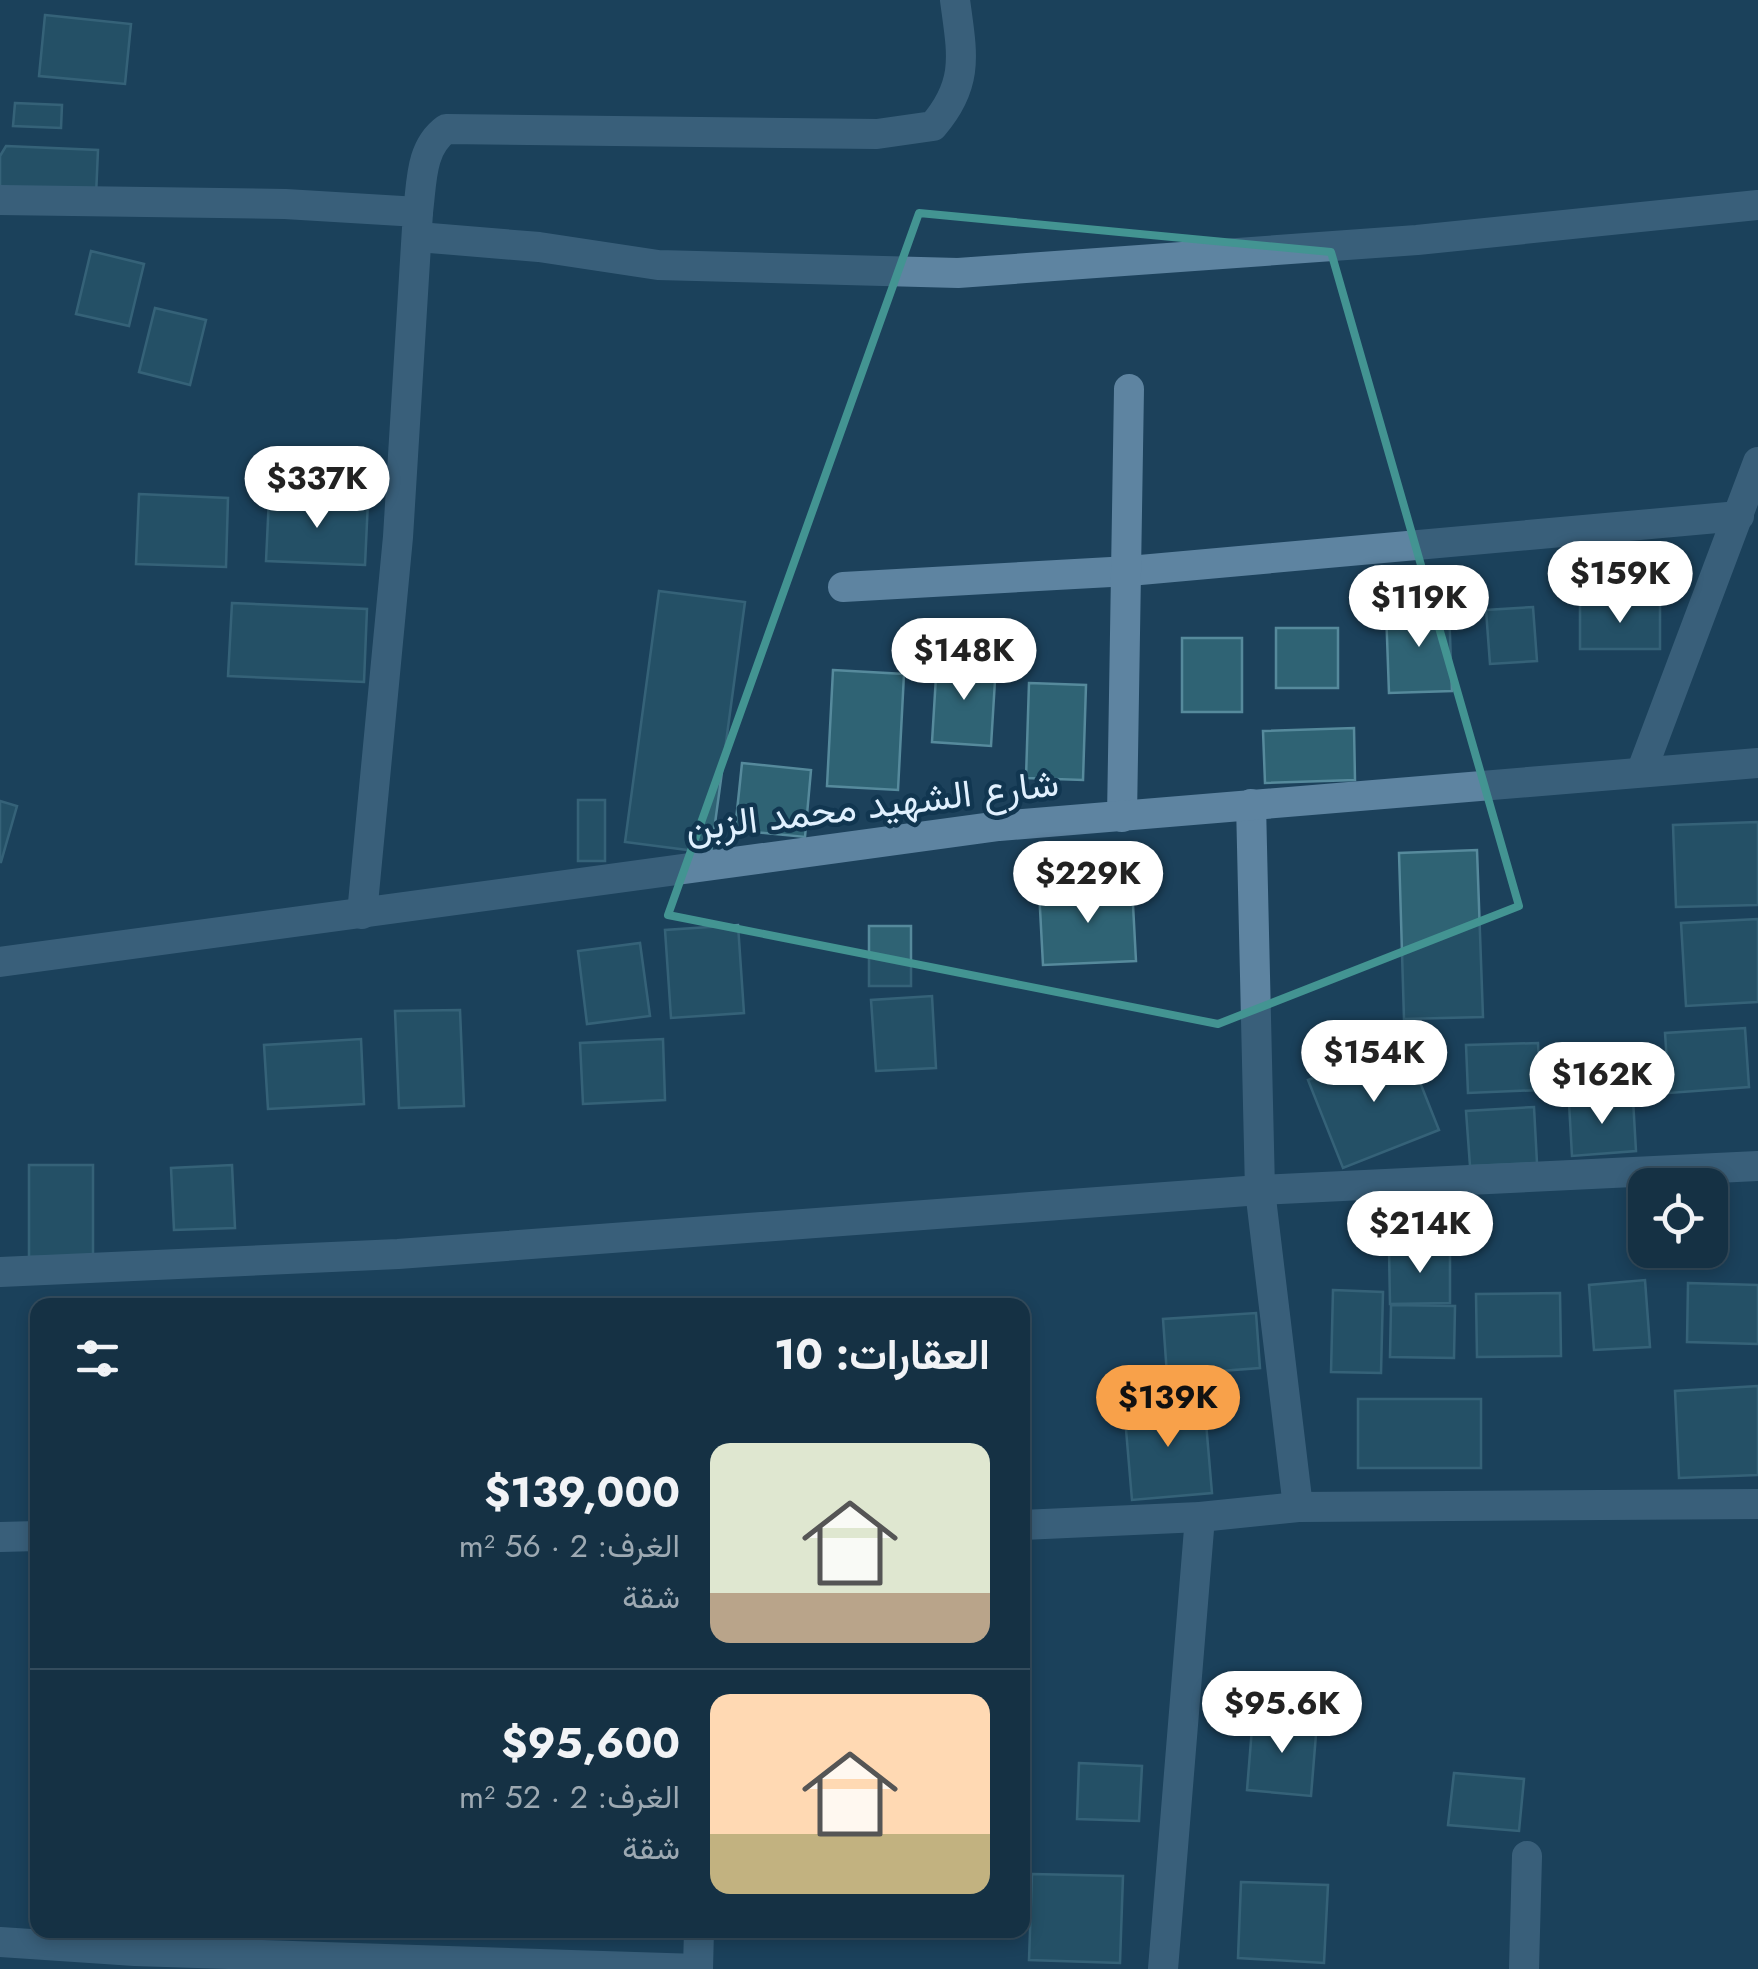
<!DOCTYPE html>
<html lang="ar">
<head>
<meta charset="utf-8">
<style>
	body { margin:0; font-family:Jost,Vazirmatn,sans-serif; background:#223d4f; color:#f1f3f6; direction:rtl; height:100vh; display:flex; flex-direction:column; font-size:38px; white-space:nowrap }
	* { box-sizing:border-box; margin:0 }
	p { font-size:32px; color:#9da9b2 }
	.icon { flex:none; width:55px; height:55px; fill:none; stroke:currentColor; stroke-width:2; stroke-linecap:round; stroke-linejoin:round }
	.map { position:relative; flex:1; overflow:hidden; direction:ltr }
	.details { position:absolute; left:30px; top:1298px; width:1000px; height:640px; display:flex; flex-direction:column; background:#153144; border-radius:20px; box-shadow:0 5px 15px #0003,0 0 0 2px #344c5d; direction:rtl }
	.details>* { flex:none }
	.fabs { position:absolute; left:1628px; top:1168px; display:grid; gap:20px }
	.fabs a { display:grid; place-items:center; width:100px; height:100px; border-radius:20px; background:#153144; box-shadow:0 5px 15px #0003,0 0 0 2px #344c5d; font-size:50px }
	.price { position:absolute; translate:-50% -85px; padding:0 22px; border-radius:35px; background:#fff; color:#222; font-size:32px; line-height:65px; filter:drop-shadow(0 2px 5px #0008) }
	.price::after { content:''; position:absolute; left:50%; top:60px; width:30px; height:22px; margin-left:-15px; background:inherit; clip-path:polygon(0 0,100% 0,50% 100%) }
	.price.on { background:#f8a14a; color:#111 }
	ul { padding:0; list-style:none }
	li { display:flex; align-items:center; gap:30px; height:250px; padding:0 40px }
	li+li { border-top:2px solid #344c5d }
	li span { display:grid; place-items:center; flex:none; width:280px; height:200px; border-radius:20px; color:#555 }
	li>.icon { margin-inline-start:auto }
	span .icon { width:120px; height:120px; fill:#fffc; stroke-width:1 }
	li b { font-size:42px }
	h2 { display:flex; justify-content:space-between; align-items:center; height:120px; padding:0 40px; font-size:42px }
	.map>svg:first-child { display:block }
	.building { fill:#2f6374; stroke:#568a9c; stroke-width:2.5 }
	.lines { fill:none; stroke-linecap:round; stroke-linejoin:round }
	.street { stroke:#5e84a1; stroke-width:30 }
	.secondary { stroke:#5e84a1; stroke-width:30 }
	.marked { fill:none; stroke:#439492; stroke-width:8; stroke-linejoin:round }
	.labels { text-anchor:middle; stroke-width:9; stroke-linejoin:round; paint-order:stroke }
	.street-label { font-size:38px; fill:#e0f0fe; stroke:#113650 }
</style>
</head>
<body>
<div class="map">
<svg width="1758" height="1969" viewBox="0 0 1758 1969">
	<rect width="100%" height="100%" fill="#1c415b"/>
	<g class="building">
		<path d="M45,15l86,9 -6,60 -86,-8z"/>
		<path d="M15,103l47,2 -1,23 -48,-2z"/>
		<path d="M6,146l92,4 -2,46 -96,-6v-34z"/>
		<path d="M91,251l53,13 -15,62 -53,-12z"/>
		<path d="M155,308l51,12 -16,65 -51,-13z"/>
		<path d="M139,494l89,4 -2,69 -90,-3z"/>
		<path d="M269,498l99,3 -3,64 -99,-4z"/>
		<path d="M659,591l86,11 -34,251 -86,-11z"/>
		<rect x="1580" y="602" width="80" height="47"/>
		<path d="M232,603l135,6 -3,73 -136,-6z"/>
		<path d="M1533,607l4,54 -47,3 -4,-54z"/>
		<path d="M1449,608l3,83 -63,2 -3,-83z"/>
		<rect x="1276" y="628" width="62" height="60"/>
		<rect x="1182" y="638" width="60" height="74"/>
		<path d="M937,660l59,4 -5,82 -59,-4z"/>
		<path d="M833,670l71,4 -6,116 -71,-4z"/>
		<path d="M1029,683l57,2 -3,95 -57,-2z"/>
		<path d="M1354,728l1,52 -90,3 -2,-52z"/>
		<path d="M742,763l69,7 -6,67 -70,-7z"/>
		<rect x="578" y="800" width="27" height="61"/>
		<path d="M0,801l17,5 -16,56h-1z"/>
		<path d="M1758,822v83l-82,2 -3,-82z"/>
		<path d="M1477,850l6,167 -79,2 -5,-166z"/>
		<path d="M1132,886l4,75 -93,4 -4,-75z"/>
		<path d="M1758,919v83l-72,4 -5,-83z"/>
		<path d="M738,925l6,88 -73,5 -6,-88z"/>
		<rect x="869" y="926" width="42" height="60"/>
		<path d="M640,943l10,73 -63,8 -9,-73z"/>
		<path d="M932,996l4,72 -60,3 -5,-71z"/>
		<path d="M460,1010l4,96 -65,2 -4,-97z"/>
		<path d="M1745,1028l4,59 -80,6 -4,-60z"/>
		<path d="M361,1039l3,65 -96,5 -4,-64z"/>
		<path d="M663,1039l2,61 -82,4 -3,-61z"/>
		<path d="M1404,1042l35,88 -96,38 -35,-88z"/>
		<path d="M1538,1043l2,47 -72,3 -2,-48z"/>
		<path d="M1633,1099l3,52 -64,5 -3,-53z"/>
		<path d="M1534,1107l3,56 -67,3 -4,-55z"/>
		<rect x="29" y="1165" width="64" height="92"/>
		<path d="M232,1165l3,63 -61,2 -3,-62z"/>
		<path d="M1389,1249h61v54l-60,1z"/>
		<path d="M1645,1280l5,67 -56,3 -5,-65z"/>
		<path d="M1688,1283l70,2v59l-71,-2z"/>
		<path d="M1333,1290l50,2 -2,81 -50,-1z"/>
		<path d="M1560,1293l1,63 -84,1 -1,-63z"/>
		<path d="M1391,1305l64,1 -1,52 -64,-1z"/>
		<path d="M1256,1313l4,55 -93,7 -4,-56z"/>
		<path d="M1758,1386v89l-79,3 -4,-87z"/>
		<path d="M1204,1399l8,94 -80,7 -8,-94z"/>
		<rect x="1358" y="1399" width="123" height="69"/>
		<path d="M1253,1716l64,6 -6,74 -64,-6z"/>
		<path d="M1079,1763l63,3 -3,55 -62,-2z"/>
		<path d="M1454,1773l70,6 -5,52 -71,-6z"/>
		<path d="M1032,1874l91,2 -3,87 -91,-3z"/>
		<path d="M1241,1882l87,3 -4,78 -86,-5z"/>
	</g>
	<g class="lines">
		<g class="street">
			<path d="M0,200l285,4 133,8 -20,325 -36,377"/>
			<path d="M418,212c4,-30 2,-64 28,-83l431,5 56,-8c37,-43 29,-73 22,-126"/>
			<path d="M418,237l121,10 119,18 300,8 459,-33 341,-35"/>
			<path d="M843,587l286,-16 610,-55"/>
			<path d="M1251,804l9,386 38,317"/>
			<path d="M1122,817l7,-428"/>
			<path d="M0,1272l398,-18 862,-64 498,-24"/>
			<path d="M1022,1525l178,-8 98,-10 460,-3"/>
			<path d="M0,1537l38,-1"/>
			<path d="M0,1942l135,9 563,18"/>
			<path d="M698,1969l1,-39"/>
			<path d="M1163,1969l37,-452"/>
			<path d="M1524,1969l3,-113"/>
		</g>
		<g class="secondary">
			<path d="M1642,770l116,-308"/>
			<path d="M0,962l999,-136 759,-63"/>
		</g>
	</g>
	<path d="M0 0H1758V1969H0ZM919,213l412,39 188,654 -301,118 -550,-109z" fill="#1c415b" fill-opacity=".55" fill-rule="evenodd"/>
	<path class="marked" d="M919,213l412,39 188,654 -301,118 -550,-109z"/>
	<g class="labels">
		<g class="street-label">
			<text transform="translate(872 805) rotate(-7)" y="13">شارع الشهيد محمد الزبن</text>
		</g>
	</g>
</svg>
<div class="fabs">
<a><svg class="icon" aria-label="locate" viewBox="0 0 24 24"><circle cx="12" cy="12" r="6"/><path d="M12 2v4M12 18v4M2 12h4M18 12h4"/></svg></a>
</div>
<b class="price" style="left:317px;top:531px">$337K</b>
<b class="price" style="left:1620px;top:626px">$159K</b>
<b class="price" style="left:1419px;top:650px">$119K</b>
<b class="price" style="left:964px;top:703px">$148K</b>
<b class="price" style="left:1088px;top:926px">$229K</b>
<b class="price" style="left:1374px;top:1105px">$154K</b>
<b class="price" style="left:1602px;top:1127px">$162K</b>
<b class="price" style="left:1420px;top:1276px">$214K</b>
<b class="price on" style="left:1168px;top:1450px">$139K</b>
<b class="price" style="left:1282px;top:1756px">$95.6K</b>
<section class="details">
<h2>العقارات: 10<svg class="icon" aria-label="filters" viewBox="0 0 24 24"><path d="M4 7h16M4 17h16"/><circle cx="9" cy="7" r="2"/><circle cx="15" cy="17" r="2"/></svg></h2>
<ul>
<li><span style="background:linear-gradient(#dfe7d0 75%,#b9a48a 0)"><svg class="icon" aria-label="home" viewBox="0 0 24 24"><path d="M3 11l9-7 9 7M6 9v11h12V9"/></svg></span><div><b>$139,000</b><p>الغرف: 2 · 56 m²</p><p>شقة</p></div></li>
<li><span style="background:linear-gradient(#ffd9b3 70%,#c2b280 0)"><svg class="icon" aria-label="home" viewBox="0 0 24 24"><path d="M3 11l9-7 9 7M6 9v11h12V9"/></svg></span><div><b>$95,600</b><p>الغرف: 2 · 52 m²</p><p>شقة</p></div></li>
</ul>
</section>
</div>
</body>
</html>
